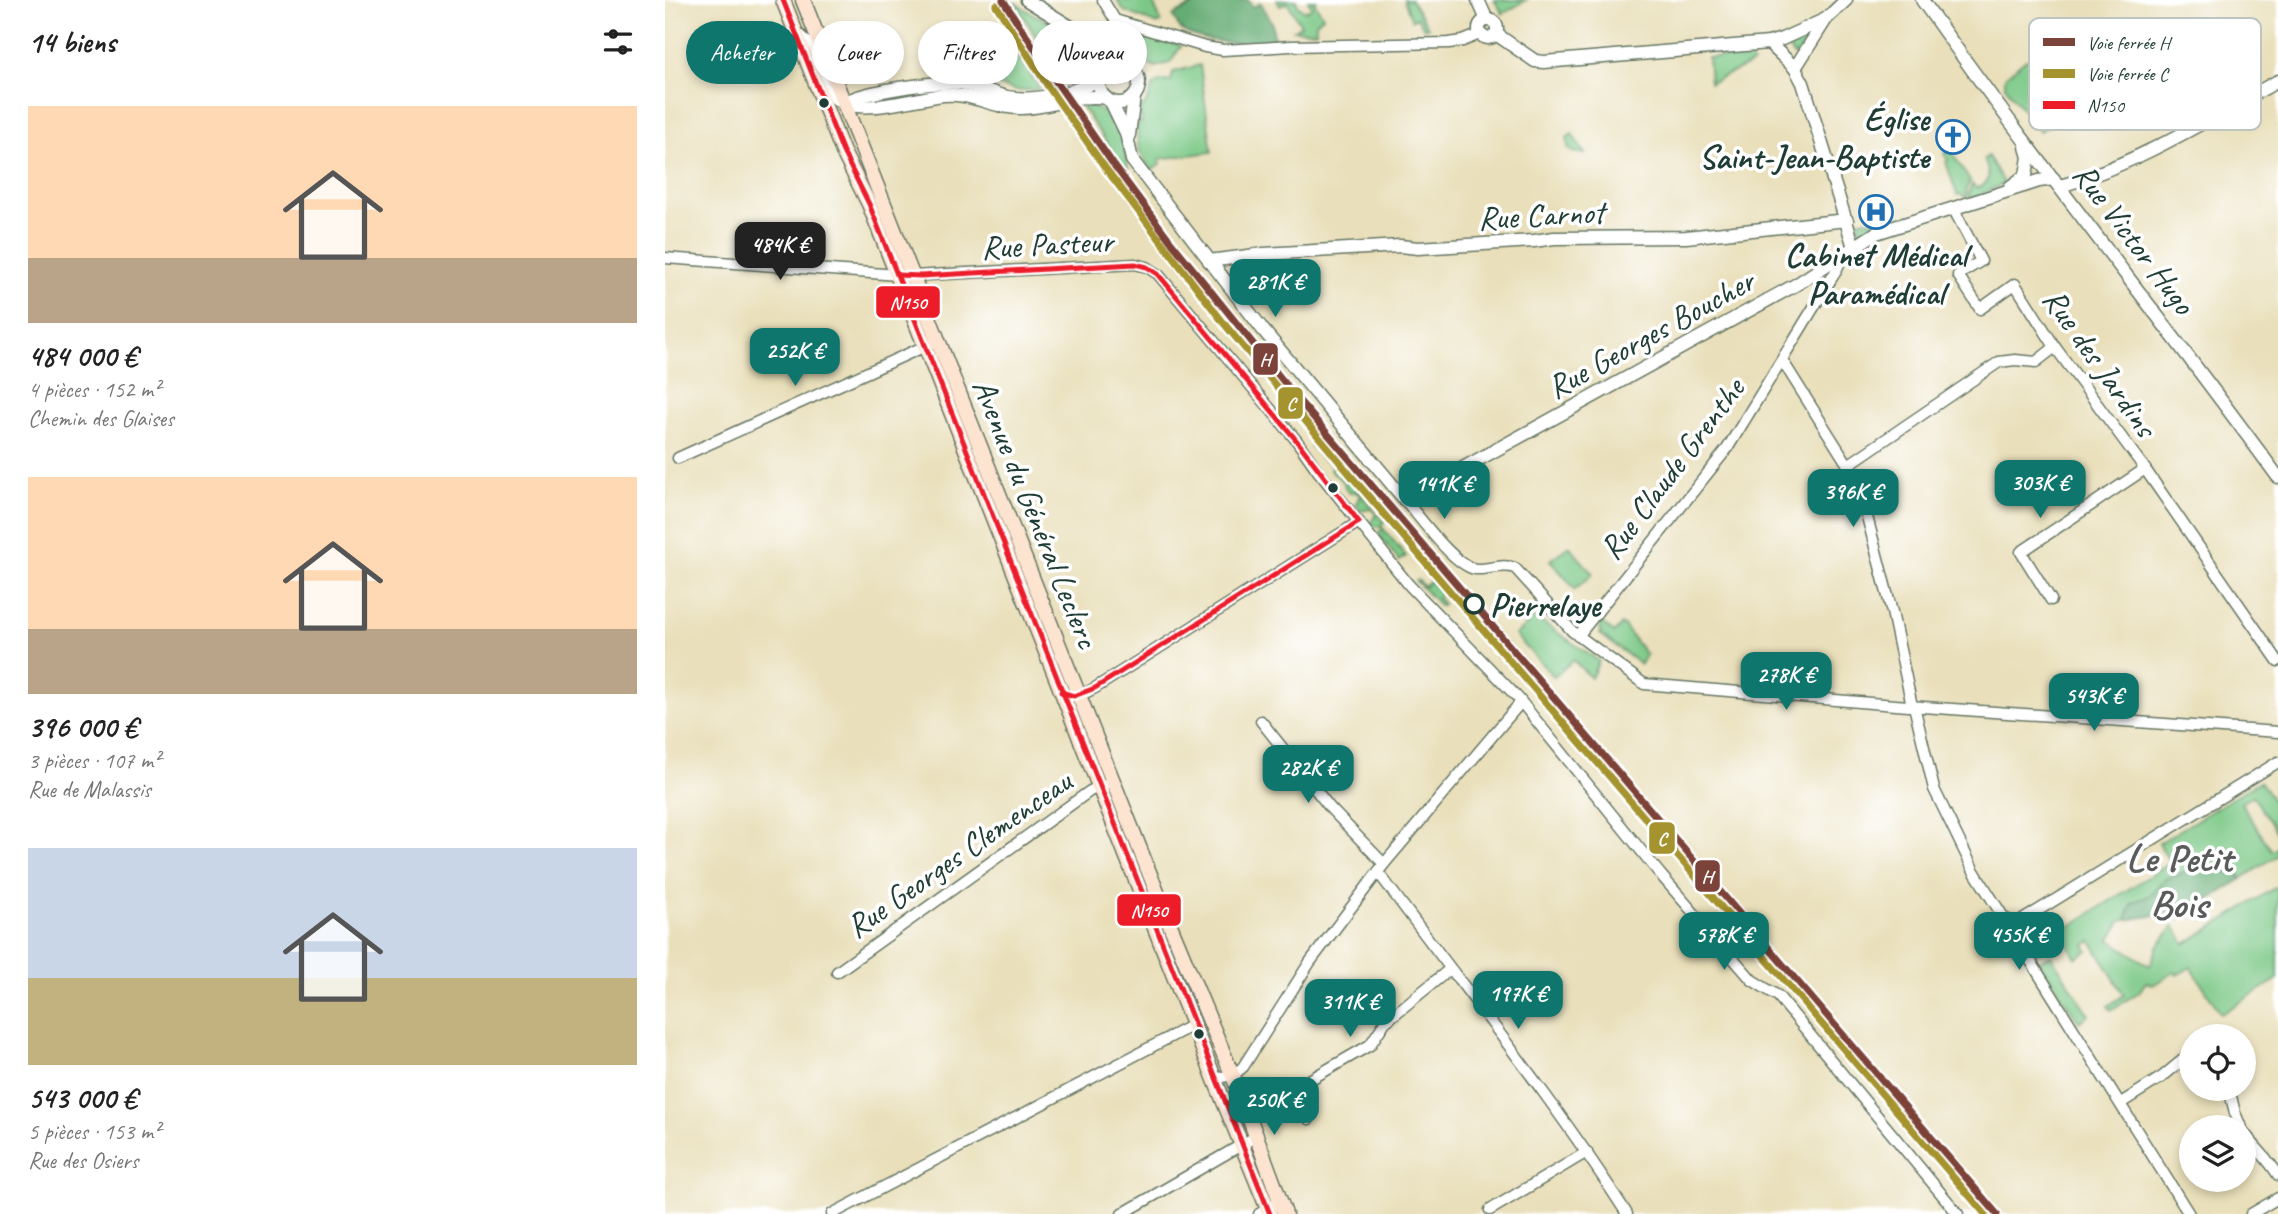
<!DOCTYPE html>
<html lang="fr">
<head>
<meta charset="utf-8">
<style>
	body { margin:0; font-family:Caveat,sans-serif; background:#f2f2f2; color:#222; height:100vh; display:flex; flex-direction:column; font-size:26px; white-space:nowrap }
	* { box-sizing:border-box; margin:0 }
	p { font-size:23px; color:#767676 }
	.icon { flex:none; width:38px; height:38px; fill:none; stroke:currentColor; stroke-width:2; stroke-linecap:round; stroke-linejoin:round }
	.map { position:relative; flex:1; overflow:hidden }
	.drawer { display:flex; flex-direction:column; background:#fff; width:665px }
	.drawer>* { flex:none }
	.guide { position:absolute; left:21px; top:21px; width:665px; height:63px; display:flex; gap:14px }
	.tools { position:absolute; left:1514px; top:1024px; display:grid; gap:14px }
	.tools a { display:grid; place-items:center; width:77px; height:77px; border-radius:50%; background:#fff; box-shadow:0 4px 10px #0003; font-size:35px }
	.price { position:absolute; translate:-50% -60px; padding:0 16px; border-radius:14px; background:#0f766e; color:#fff; font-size:23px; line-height:46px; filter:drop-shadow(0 2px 4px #0008) }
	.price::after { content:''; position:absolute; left:50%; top:42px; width:21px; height:16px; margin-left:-10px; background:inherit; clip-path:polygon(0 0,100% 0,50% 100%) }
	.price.current { background:#222; color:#fff }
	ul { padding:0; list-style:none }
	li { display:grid; align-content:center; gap:14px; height:371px; padding:0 28px }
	li span { display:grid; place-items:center; height:217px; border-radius:0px; color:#555 }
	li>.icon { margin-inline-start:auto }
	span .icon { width:126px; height:126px; fill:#fffc; stroke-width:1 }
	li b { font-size:30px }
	h2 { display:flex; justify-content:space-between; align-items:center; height:84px; padding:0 28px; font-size:30px }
	.tag { padding:0 24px; border-radius:32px; background:#fff; box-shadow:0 4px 10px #0003; font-size:24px; line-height:63px }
	.tag.current { background:#0f766e; color:#fff }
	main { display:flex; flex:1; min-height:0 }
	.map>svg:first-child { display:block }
	.green { fill:#7cc886; stroke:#4e825d; stroke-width:2 }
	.forest { fill:#65ac73; stroke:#427454; stroke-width:2 }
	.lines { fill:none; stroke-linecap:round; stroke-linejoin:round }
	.minor-casing { stroke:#667663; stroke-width:13 }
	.tertiary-casing { stroke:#667663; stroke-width:15 }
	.secondary-casing { stroke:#667663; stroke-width:17 }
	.minor { stroke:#fff; stroke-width:10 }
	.tertiary { stroke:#fff; stroke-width:12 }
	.secondary { stroke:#fde4d1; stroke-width:14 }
	.bus-1-casing { stroke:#fff; stroke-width:10 }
	.bus-1 { stroke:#ed1c29; stroke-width:5 }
	.rail-1-casing { stroke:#fff; stroke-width:12 }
	.rail-2-casing { stroke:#fff; stroke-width:12 }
	.rail-1 { stroke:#7b4339; stroke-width:7 }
	.rail-2 { stroke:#a5932f; stroke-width:7 }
	.bus-dot { fill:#1f3d34; stroke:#fff; stroke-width:2.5 }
	.stop-dot { fill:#fff; stroke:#1f3d34; stroke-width:3.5 }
	.labels { text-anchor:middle; stroke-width:7; stroke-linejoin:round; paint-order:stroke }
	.poi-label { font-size:33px; font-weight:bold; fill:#1f3d34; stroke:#fff; text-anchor:end }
	.street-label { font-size:33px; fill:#1f3d34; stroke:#fff }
	.stop-label { font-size:33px; font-weight:bold; fill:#1f3d34; stroke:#fff; text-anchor:start }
	.district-label { font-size:40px; font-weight:bold; fill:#5a5c5c; stroke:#fff }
	.key { fill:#fff; stroke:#bcc5c2; stroke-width:2 }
	.key-label { font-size:19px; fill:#1f3d34 }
	.line-badge { stroke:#fff; stroke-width:2.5 }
	.badge-label { font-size:19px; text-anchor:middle; font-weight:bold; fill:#fff }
</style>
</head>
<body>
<main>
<section class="drawer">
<h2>14 biens<svg class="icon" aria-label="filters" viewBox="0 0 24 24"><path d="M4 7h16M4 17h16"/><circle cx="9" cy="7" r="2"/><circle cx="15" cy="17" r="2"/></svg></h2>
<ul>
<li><span style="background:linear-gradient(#ffd9b3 70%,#b9a48a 0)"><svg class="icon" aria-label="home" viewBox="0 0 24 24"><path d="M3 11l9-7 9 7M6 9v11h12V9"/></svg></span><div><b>484 000 €</b><p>4 pièces · 152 m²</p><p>Chemin des Glaises</p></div></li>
<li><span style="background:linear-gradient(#ffd9b3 70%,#b9a48a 0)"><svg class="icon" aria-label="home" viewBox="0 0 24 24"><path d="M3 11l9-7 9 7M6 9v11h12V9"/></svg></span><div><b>396 000 €</b><p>3 pièces · 107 m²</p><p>Rue de Malassis</p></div></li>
<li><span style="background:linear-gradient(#c9d6e8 60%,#c2b280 0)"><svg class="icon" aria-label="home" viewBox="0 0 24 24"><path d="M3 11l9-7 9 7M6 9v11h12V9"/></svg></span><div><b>543 000 €</b><p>5 pièces · 153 m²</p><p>Rue des Osiers</p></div></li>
</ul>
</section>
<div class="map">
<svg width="1613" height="1214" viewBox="0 0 1613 1214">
	<rect width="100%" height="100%" fill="#fff"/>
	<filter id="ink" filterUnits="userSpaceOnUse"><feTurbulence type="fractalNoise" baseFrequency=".0143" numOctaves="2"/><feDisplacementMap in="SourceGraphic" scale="14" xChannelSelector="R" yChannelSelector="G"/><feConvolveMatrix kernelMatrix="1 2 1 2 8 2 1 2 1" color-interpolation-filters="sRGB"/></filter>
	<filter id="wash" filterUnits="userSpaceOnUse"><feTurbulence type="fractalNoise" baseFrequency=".00686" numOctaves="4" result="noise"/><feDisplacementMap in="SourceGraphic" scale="28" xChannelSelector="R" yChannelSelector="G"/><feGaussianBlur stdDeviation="1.57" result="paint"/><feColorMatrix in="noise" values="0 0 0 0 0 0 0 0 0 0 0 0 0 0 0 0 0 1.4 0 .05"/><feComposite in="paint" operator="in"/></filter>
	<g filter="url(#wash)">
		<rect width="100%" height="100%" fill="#e9dfba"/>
		<g class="green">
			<path d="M452,0h35l9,21 -3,3 -34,-13z"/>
			<path d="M612,0h19l2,7 8,4 6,-4 -4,-7h8l-2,2 9,14 -7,7v8l-22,-1 7,-5 -14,-23 -7,4z"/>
			<path d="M739,0h7l17,27 -4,1 -7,-11 -5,3z"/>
			<path d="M829,0h32l-23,14z"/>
			<path d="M349,2c29,21 60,26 82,58l-5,4 -7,16 -17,5z"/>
			<path d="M453,20l63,26 -11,17 -15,4c-16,-8 -25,-21 -45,-19l-7,-6 6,-4 -5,-8z"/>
			<path d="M1150,27l-17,27 -5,1 -8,-12z"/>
			<path d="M1083,55l5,8 -43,20 -2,-25z"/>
			<path d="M354,57l21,32 -23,2 -45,-14 -16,-2 -15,2 -12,-6z"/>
			<path d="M1361,59l7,2 5,16 30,38 -29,16 -34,-45v-9z"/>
			<path d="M535,65l12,87 -53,7 2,5 -10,7 -13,-23 -1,-24 5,-2 -2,-12c18,-16 3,-30 31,-29l2,-9z"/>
			<path d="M414,103l25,8 7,13 9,1 9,49z"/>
			<path d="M907,134l13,20 -13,-2 -4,-5 -1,-9z"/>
			<path d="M1285,150l20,31 -4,8 1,10 -7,-5 -3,1 -11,-33 2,-2 -4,-6z"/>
			<path d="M1323,156l16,27 -34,17 -1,-8 3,-8 4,4c17,-3 13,-17 8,-29z"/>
			<path d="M1193,220l23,1v1l-21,16z"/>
			<path d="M649,443l14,17 3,-2 53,64 -3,4 25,30 -7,5 -21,-28 5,-4 -3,-3 -6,1 -3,-3 5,-10 -5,-5 -10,2 -5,-7 4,-9 -4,-3 -7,1 -5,-7 1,-3 -15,-13 3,-3 -6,-6 -4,-1 -12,-14z"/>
			<path d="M904,546l24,28 -18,15 -25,-29z"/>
			<path d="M753,580l6,7 7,-6 7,8 2,-2 4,4 -7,6 6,7 -3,2 -24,-25z"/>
			<path d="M870,617l64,44 -8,17 -18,-18 -19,17 -39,-42z"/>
			<path d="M936,622l13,11 7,-8 3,1 22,29 -6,9 -40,-30z"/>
			<path d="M1595,781l18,27v26l-25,-38 -12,7 31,48 6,-4v8l-37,24 -3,-6 -43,-5 -30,11 -16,17 -17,7 -6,17 -5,1 -11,19 40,26 8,-20 16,-20 11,18 93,-58v93l-57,35 -30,-47 -14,8 -2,-3 -22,13 -7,-3 -7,10 -28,18 -3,-4 16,-11 -33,-54 -6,4 3,6 -12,7 -10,-17 -29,12 -8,-10 2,-16 6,-7 11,20 122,-77 -11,-20z"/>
			<path d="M1386,955l38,60 -10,7 -40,-61z"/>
		</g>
		<g class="forest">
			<path d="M525,0h58l5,7 8,-4 11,20 2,16c-17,9 -76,3 -92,-9 -4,-3 -6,-9 -9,-14l20,-11z"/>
			<path d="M1530,868l43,5 3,6 -62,41 -4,-8 -49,8 6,-17 17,-7 16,-17z"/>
		</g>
	</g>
	<g filter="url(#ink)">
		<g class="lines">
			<g class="minor-casing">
				<g id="minor">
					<path d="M438,0l12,20 90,27 18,3 68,-4 158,-3 14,-2 17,-7"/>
					<path d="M1289,210l27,51 -23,14 22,34 35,-25 40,63 90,122 133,192"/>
					<path d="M0,258l247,18 223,-12 12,3 11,7 139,167 21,30 91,114 109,113 142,176 92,106 26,16 180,218"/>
					<path d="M1117,360l66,105 17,44 27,103 20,94"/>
					<path d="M13,458l254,-115"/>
					<path d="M1183,465l151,-103 16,-2 21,2 19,-15"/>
					<path d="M740,500c14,16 50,67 71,69 13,1 26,-6 39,-1l57,63 72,53 251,21 383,27"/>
					<path d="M1386,600l-30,-48 124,-83"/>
					<path d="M913,636l149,-187 109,-178 7,-16"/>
					<path d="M407,696h7l16,-8 264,-166"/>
					<path d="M1249,706l20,83 40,82 30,47 12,6 1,15 8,13 164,262"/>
					<path d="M596,721l70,88 53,55"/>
					<path d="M713,873l6,7c82,111 169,218 243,334"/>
					<path d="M1351,924l262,-162"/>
					<path d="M172,972l253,-181 23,-10"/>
					<path d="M550,1080l22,-8 6,-5 67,-105 74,-98 137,-162"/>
					<path d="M1564,1088l6,25 6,14"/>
					<path d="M1456,1103l41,-26 29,-24"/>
					<path d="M644,1119l-10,-33 71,-41 15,-23 65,-53"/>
					<path d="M1578,1131c11,16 25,27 35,44"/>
					<path d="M825,1210l97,-58"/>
					<path d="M167,1214l361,-189"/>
					<path d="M457,1214l133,-77"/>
					<path d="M594,1214l15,-9"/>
					<path d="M1586,1214l27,-16"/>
				</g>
			</g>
			<g class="tertiary-casing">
				<g id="tertiary">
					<path d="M362,0l52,32 18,18 22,14"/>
					<path d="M813,0l9,20"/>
					<path d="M1181,0l-20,19 -31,49 8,15 51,164"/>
					<path d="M1257,0c114,162 239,317 356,477"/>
					<circle cx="823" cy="29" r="9"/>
					<path d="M132,33c5,5 11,10 15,16 8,14 9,37 22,48 22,21 81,1 109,-2 28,-3 52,14 79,13 29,0 55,-15 84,-10"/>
					<path d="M831,34l39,27 9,1 225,-19 13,-4 44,-20"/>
					<path d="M1104,43l26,25"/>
					<circle cx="454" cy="83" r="20"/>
					<path d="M446,102l15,31 6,27 132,171 141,169 392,-216 79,-51 163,-52 15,-2"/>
					<path d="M179,103c19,-12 93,-22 116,-20 17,2 31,10 47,14 26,5 72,-4 93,-19"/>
					<path d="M464,135l5,-38"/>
					<path d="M1395,186c77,-22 148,-67 218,-105"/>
					<path d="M1345,187l16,-12 3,-18 -3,-10"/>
					<path d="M544,261l55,-7 136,-8 18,2 116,-7 20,-3 132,-1 161,-17"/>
				</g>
			</g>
			<g class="secondary-casing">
				<g id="secondary">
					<path d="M118,0l60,152 26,52 346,876 55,134"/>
					<path d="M138,0l367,925 72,173 43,116"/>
				</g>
			</g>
			<use href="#minor" class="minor"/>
			<use href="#tertiary" class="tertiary"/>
			<use href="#secondary" class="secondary"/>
			<g class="bus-1-casing">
				<g id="bus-1">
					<path d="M118,0l60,152 26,52 401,1010"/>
					<path d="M232,275l24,1 214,-12 12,3 11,7 139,167 62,81"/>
					<path d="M396,692l13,4 21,-8 264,-166"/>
				</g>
			</g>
			<use href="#bus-1" class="bus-1"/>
			<g class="rail-1-casing">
				<path id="rail-1" d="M338,0l54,83 56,81 59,79 124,154 701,817"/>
			</g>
			<g class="rail-2-casing">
				<path id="rail-2" d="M331,5l53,83 57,81 120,157 127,152 632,736"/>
			</g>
			<use href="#rail-1" class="rail-1"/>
			<use href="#rail-2" class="rail-2"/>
		</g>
	</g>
	<defs>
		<g id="church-ring" transform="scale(1.75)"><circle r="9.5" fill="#fff" stroke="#1f6fb2" stroke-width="1.5"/><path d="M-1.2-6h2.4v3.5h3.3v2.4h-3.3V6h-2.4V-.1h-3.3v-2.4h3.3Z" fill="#1f6fb2"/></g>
		<g id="hospital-ring" transform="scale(1.75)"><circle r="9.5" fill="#fff" stroke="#1f6fb2" stroke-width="1.5"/><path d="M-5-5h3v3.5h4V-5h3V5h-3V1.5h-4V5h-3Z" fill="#1f6fb2"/></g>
	</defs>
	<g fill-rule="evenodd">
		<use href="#church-ring" x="1288" y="137"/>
		<use href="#hospital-ring" x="1211" y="212"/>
	</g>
	<g class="bus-dot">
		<circle cx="159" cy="103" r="6"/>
		<circle cx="668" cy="488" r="6"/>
		<circle cx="534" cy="1034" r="6"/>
	</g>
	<circle class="stop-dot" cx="809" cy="604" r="9"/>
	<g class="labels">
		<g class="poi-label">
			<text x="1264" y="130">Église<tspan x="1264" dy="38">Saint-Jean-Baptiste</tspan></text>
			<text x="1211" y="266" text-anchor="middle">Cabinet Médical<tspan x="1211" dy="38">Paramédical</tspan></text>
		</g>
		<g class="street-label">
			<text transform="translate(876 214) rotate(-3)" y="12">Rue Carnot</text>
			<text transform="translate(1470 238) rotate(53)" y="12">Rue Victor Hugo</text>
			<text transform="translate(382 243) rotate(-3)" y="12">Rue Pasteur</text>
			<text transform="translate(985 333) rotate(-29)" y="12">Rue Georges Boucher</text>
			<text transform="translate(1436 362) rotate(55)" y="12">Rue des Jardins</text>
			<text transform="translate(1006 468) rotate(-53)" y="12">Rue Claude Grenthe</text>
			<text transform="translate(372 513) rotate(68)" y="12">Avenue du Général Leclerc</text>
			<text transform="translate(293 853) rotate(-35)" y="12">Rue Georges Clemenceau</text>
		</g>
		<g class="stop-label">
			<text x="825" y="616">Pierrelaye</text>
		</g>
		<g class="district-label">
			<text x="1514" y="871">Le Petit<tspan x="1514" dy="46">Bois</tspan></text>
		</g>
	</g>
	<rect x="1364" y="18" width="232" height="112" rx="10" class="key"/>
	<rect x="1378" y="38" width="32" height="8" fill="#7b4339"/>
	<rect x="1378" y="69" width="32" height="9" fill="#a5932f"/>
	<rect x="1378" y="101" width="32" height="8" fill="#ed1c29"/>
	<g class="key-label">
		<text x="1422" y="49">Voie ferrée H</text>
		<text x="1422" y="80">Voie ferrée C</text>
		<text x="1422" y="112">N150</text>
	</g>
	<g class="line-badge">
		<rect x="210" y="285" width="66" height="34" rx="7" fill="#ed1c29"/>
		<rect x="587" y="342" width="27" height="34" rx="7" fill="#7b4339"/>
		<rect x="612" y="386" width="27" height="34" rx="7" fill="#a5932f"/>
		<rect x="983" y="821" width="28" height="34" rx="7" fill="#a5932f"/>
		<rect x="1029" y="859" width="27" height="34" rx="7" fill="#7b4339"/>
		<rect x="451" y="893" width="66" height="34" rx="7" fill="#ed1c29"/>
	</g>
	<g class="badge-label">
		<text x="243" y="309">N150</text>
		<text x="600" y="366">H</text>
		<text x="626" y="410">C</text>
		<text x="997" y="845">C</text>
		<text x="1042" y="883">H</text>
		<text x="484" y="917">N150</text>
	</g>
</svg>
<div class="tools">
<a><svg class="icon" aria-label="locate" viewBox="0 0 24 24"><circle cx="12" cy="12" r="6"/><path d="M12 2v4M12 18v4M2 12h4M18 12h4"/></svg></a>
<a><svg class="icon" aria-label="layers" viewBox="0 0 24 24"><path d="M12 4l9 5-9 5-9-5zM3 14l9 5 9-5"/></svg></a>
</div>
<b class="price current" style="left:115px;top:282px">484K €</b>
<b class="price" style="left:610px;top:319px">281K €</b>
<b class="price" style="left:130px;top:388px">252K €</b>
<b class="price" style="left:1375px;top:520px">303K €</b>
<b class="price" style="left:779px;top:521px">141K €</b>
<b class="price" style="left:1188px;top:529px">396K €</b>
<b class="price" style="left:1121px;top:712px">278K €</b>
<b class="price" style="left:1429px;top:733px">543K €</b>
<b class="price" style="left:643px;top:805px">282K €</b>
<b class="price" style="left:1059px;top:972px">578K €</b>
<b class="price" style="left:1354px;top:972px">455K €</b>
<b class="price" style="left:853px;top:1031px">197K €</b>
<b class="price" style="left:685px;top:1039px">311K €</b>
<b class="price" style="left:609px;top:1137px">250K €</b>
<div class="guide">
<a class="tag current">Acheter</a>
<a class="tag">Louer</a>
<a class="tag">Filtres</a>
<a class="tag">Nouveau</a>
</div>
</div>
</main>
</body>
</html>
